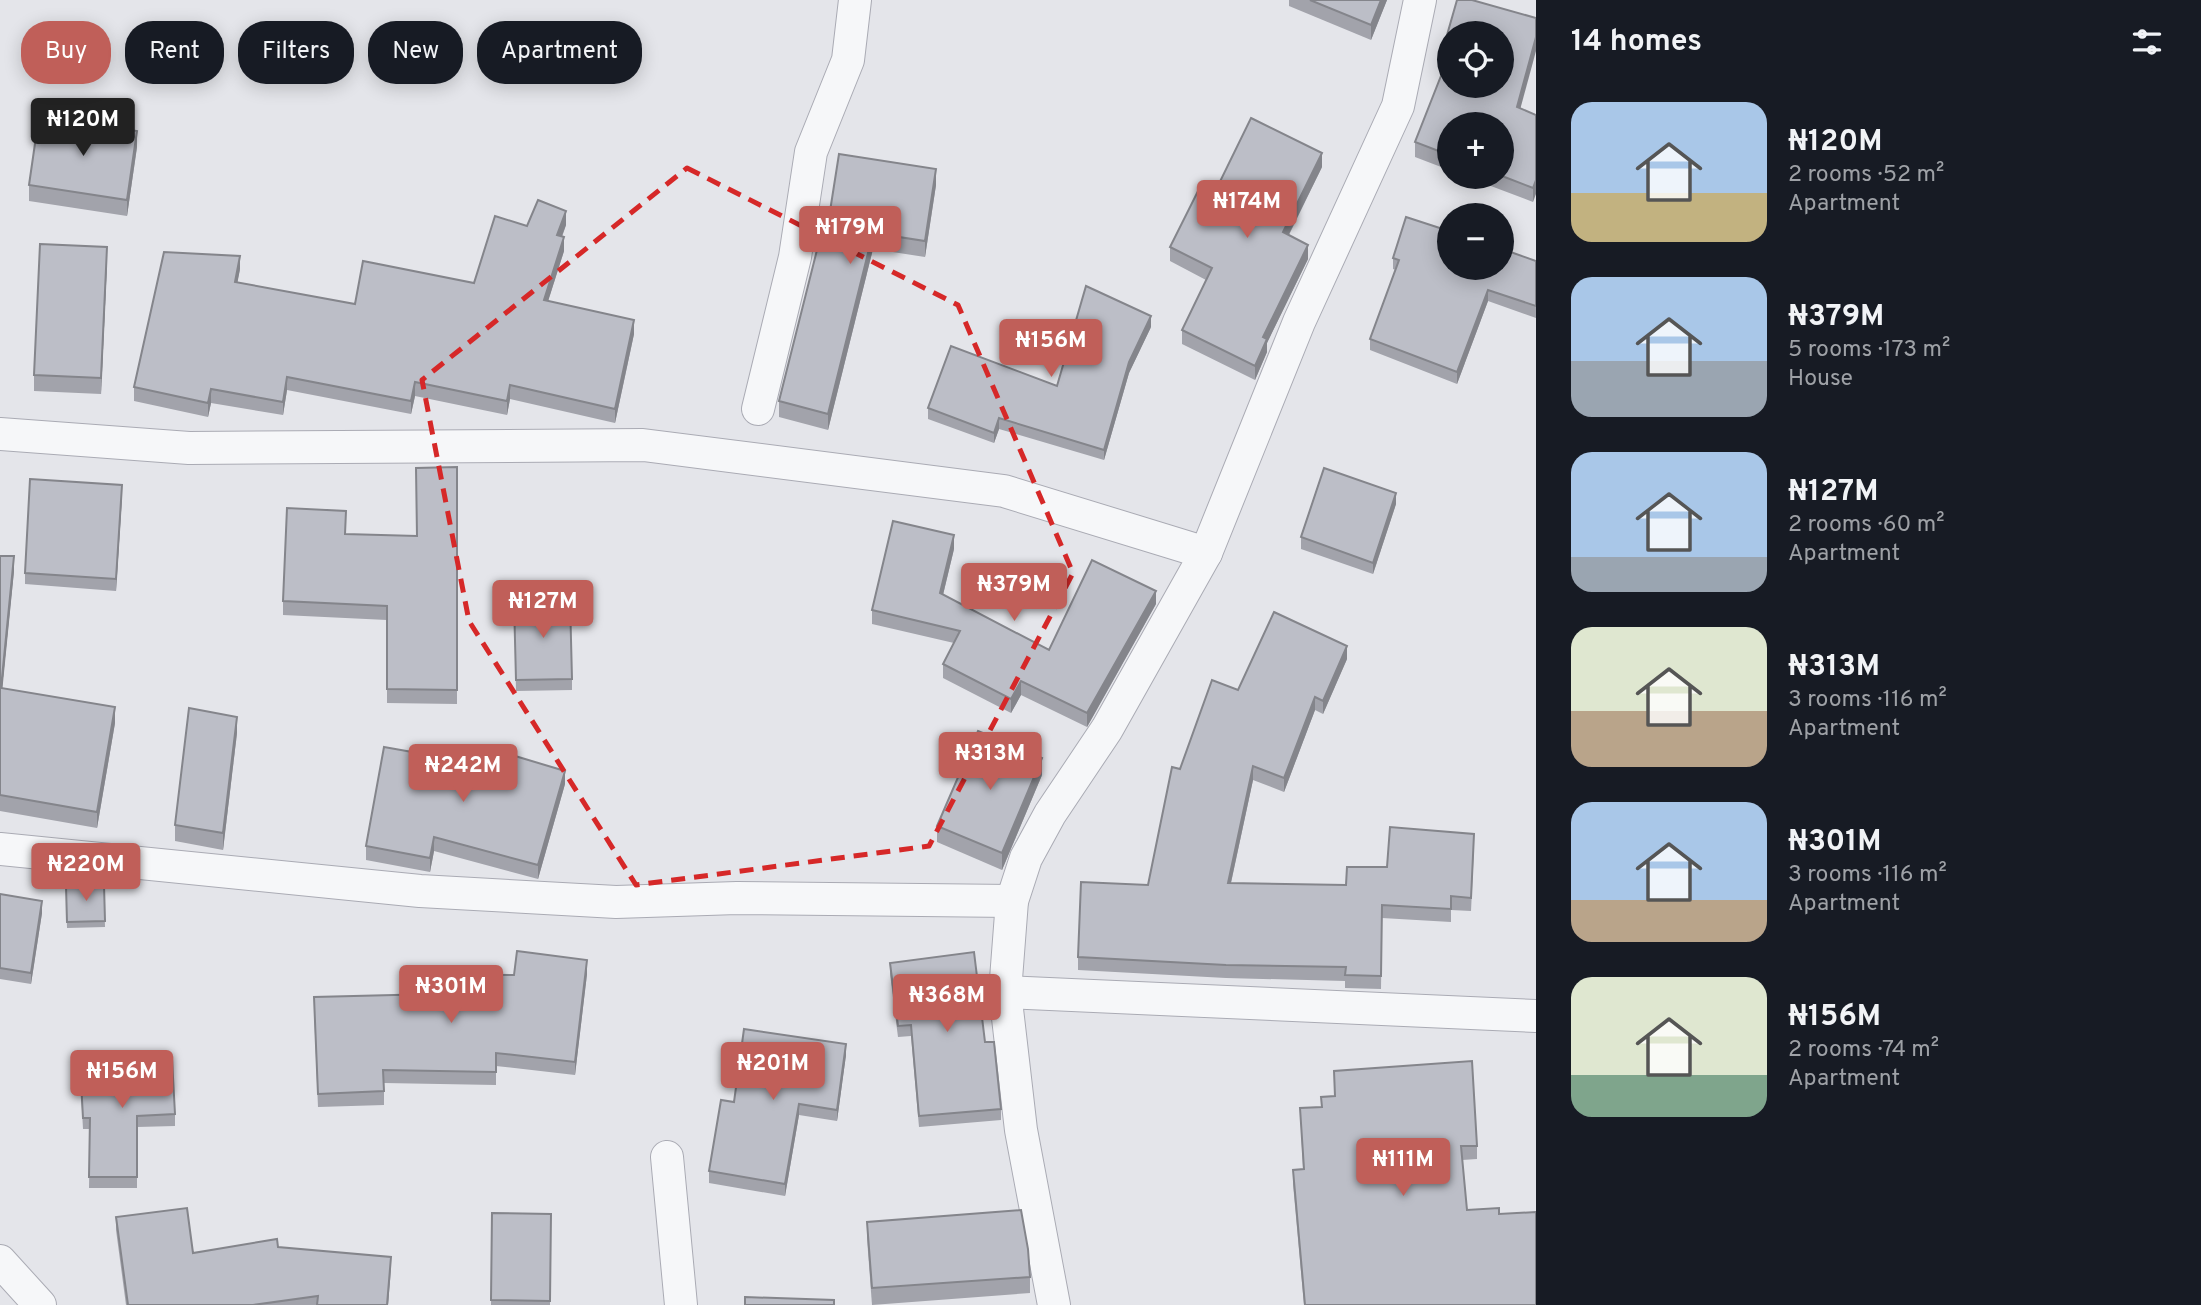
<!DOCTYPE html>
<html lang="en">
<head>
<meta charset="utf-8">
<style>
	body { margin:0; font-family:Overpass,sans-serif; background:#242831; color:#f1f3f6; height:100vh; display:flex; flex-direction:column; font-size:26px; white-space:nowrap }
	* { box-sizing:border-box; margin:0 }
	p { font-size:23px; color:#9ea1a6 }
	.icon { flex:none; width:38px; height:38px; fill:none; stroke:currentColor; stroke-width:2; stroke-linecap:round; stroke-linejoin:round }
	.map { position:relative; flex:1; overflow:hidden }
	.sheet { display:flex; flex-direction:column; background:#171b24; width:665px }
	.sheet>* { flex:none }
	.banner { position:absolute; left:21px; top:21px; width:665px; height:63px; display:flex; gap:14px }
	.tools { position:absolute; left:1437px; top:21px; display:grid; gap:14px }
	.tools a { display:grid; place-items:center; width:77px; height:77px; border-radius:50%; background:#171b24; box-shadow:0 4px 18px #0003; font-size:35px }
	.price { position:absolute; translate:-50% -60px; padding:0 16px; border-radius:7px; background:#c05f59; color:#fff; font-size:23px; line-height:46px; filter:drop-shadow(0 2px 4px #0008) }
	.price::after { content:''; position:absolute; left:50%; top:42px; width:21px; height:16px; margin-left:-10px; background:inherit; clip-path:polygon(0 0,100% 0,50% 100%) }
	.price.selected { background:#222; color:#fff }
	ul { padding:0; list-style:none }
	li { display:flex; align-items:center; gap:21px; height:175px; padding:0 35px }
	li span { display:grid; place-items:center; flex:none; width:196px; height:140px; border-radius:21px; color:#555 }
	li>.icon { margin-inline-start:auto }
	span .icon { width:84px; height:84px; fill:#fffc; stroke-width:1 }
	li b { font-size:30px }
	h2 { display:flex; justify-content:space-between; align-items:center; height:84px; padding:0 35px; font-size:30px }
	.pill { padding:0 24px; border-radius:28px; background:#171b24; box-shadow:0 4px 18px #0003; font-size:24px; line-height:63px }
	.pill.selected { background:#c05f59; color:#fff }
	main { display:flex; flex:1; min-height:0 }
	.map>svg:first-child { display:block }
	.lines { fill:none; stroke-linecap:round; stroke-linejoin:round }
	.minor-casing { stroke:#aaabb4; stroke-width:34 }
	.minor { stroke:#f6f7f9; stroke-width:32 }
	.wall { fill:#a2a3ab }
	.shaded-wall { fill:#84858b }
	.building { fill:#bcbec7; stroke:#84858b; stroke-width:2; fill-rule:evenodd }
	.marked { fill:none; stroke:#d62828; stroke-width:5; stroke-dasharray:14 9; stroke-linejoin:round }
</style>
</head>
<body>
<main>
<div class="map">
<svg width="1536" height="1305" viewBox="0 0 1536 1305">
	<rect width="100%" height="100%" fill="#e4e5ea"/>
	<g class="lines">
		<g class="minor-casing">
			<g id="minor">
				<path d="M758,409l37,-152 16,-105 37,-92 7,-60"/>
				<path d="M0,434l189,14 454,-3 361,46 202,62"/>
				<path d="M0,849l420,42 196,11 121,-4 275,3"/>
				<path d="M1005,992l531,24"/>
				<path d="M667,1157l14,148"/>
				<path d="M0,1261l40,44"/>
				<path d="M1054,1305l-33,-175 -16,-138 7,-91 14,-43 24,-44 57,-85 99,-176 93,-231 99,-216 22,-106"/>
			</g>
		</g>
		<use href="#minor" class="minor"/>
	</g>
	<g class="wall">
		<path d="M1289,0h98l-16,40 -82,-34z"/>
		<path d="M1457,0l63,108 16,7 -3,87 -66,-25h35v-53h-53v46l-34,-13v-15l28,-71h-2v-15z"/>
		<path d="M137,147l-10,69 -98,-15v-16z"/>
		<path d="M1322,167l-33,68 19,24 -41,84v9l-12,28 -73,-36v-14l24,-50 -36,-19v-14l43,-51z"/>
		<path d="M936,185l-11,72 -52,-8 -45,181 -49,-13v-16l46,-158z"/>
		<path d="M566,225l-4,12 2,14 -16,50 86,33 -19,89 -105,-24 -3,16 -92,-19 -4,18 -124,-24 -4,25 -72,-12 -3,14 -74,-16v-14l106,-118 -3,14 118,21 119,-21 53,-57z"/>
		<path d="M1393,258l143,3v57l-48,-17 -31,83 -87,-34v-11l26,-69 -3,-1z"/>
		<path d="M107,263l-6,131 -67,-3v-16z"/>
		<path d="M1151,327l-22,46 -25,87 -105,-31 -5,14 -66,-24v-11l129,-22z"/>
		<path d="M457,467v237l-70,-1v-83l-104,-5v-14l63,-67 71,2z"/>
		<path d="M122,496l-6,95 -91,-7v-11z"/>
		<path d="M1396,504l-23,70 -72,-25v-12z"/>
		<path d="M954,549l-11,46 106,55 107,-46 -69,123 -66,-32 -10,18 -68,-35v-14l11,-21 -82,-19v-14z"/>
		<path d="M0,556l14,15 -12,117 113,35 -18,105 -97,-17z"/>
		<path d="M514,601l58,78v11l-56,1z"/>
		<path d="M1347,659l-24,55 -8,-4 -31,82 -31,-12 -22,103 115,2 41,-18 87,-19 -3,63 -20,-1v12l-69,-4 -1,71 -36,-1v-7l-119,-3 -148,-8v-13l70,-72 32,-116 58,-79z"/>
		<path d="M237,733l-14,117 -48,-9v-16z"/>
		<path d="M1042,775l-40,95 -65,-28v-16z"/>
		<path d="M565,784l-27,95 -104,-28 -4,21 -64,-12v-14z"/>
		<path d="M104,885l1,42 -38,1 -1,-42z"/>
		<path d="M0,894l42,19 -11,71 -31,-5z"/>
		<path d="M890,963l95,79 16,67v11l-82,7 -8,-91 -13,1 -8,-63z"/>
		<path d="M587,974l-12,101 -79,-9v19l-112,-2v22l-66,2 -4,-96 120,-17 80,-19z"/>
		<path d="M846,1055l-9,66 -38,-6 -14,81 -76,-13v-12l25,-69z"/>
		<path d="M1334,1071l143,75v13l-15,1 5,50 32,4 37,91h-232l-11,-121v-14l10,-1 -3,-61 21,-1v-10l13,-1z"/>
		<path d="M80,1074l95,40v12l-38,1v61h-48l1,-59h-7z"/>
		<path d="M492,1213l59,1 -1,91h-59z"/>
		<path d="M116,1217l77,36 85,-6 113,23 -3,35h-262l-10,-75z"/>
		<path d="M867,1222l163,55v16l-158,12 -5,-67z"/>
	</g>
	<g class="shaded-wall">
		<path d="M1381,0h6l-16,40v-15z"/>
		<path d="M1536,37v14l-19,70v-14z"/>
		<path d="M137,131v16l-10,69v-16z"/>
		<path d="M1322,153v14l-39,79v-14z"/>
		<path d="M936,169v16l-11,72v-16z"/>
		<path d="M1536,180v14l-3,8v-14z"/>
		<path d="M566,211v14l-9,24v-14z"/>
		<path d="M873,233v16l-45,181v-16z"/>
		<path d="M564,237v14l-20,63v-14z"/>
		<path d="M1308,245v14l-41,84v9l-12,28v-14l8,-29z"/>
		<path d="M107,247v16l-6,131v-16z"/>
		<path d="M240,256v13l-5,27v-14z"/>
		<path d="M1488,290v11l-31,83v-12z"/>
		<path d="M1151,316v11l-22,46 -25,87v-10l25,-88z"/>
		<path d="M634,320v14l-19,89v-14z"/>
		<path d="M287,377v13l-4,25v-13z"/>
		<path d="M415,382v14l-4,18v-13z"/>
		<path d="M510,385v14l-3,16v-14z"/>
		<path d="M211,389v14l-3,14v-14z"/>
		<path d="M999,418v11l-5,14v-10z"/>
		<path d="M122,485v11l-6,95v-12z"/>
		<path d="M1396,493v11l-23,70v-11z"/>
		<path d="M954,535v14l-14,58v-14z"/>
		<path d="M14,556v15l-13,132v-15z"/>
		<path d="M1156,591v13l-69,123v-14z"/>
		<path d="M1347,646v13l-24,55v-13z"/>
		<path d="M1021,681v14l-10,18v-14z"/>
		<path d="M1315,697v13l-31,82v-14z"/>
		<path d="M115,707v16l-18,105v-16z"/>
		<path d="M237,717v16l-14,117v-17z"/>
		<path d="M1042,758v17l-40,95v-17z"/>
		<path d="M1253,766v14l-25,116v-13z"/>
		<path d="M565,771v13l-27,95v-14z"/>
		<path d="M434,837v14l-4,21v-14z"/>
		<path d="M42,901v12l-11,71v-11z"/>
		<path d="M587,960v14l-12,101v-13z"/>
		<path d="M846,1044v11l-9,66v-11z"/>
		<path d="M799,1104v11l-14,81v-12z"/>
		<path d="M391,1257l-3,48h-1z"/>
	</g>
	<g class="building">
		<path d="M1310,0h71l-10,25z"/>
		<path d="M1457,0h15l64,18v19l-19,70 19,8v65l-3,8 -31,-12v-52h-53v31l-34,-13 33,-84 -7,-2zM1449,33h53v53h-53z"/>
		<path d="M39,116l98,15 -10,69 -98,-15z"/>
		<path d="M1251,118l71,35 -39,79 25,13 -45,92 4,2 -12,27 -73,-36 30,-62 -42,-21 29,-58 14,7z"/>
		<path d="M839,154l97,15 -11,72 -52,-8 -45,181 -49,-13 40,-159 6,1z"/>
		<path d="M538,200l28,11 -9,24 7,2 -20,63 90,20 -19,89 -105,-24 -3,16 -92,-19 -4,19 -124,-24 -4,25 -72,-13 -3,14 -74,-16 30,-135 76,4 -5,26 120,22 8,-43 111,22 21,-67 32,10z"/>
		<path d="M1406,217l43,14v37h53v-19l34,12v45l-48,-16 -31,82 -87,-33 29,-79 -6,-2z"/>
		<path d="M40,244l67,3 -6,131 -67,-3z"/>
		<path d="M1086,286l65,30 -22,46 -25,88 -105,-32 -5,15 -66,-25 23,-62 106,40z"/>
		<path d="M457,467v223l-70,-1v-83l-104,-5 4,-93 59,3 -1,23 72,2 -1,-68z"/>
		<path d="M1324,468l72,25 -23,70 -72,-26z"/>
		<path d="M30,479l92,6 -6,94 -91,-6z"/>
		<path d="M893,521l61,14 -14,58 109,57 43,-90 64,31 -69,122 -66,-32 -10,18 -68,-35 17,-33 -88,-21z"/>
		<path d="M0,556h14l-13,132 114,19 -18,105 -97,-17z"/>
		<path d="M570,600l2,79 -56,1 -2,-79z"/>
		<path d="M1274,612l73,34 -24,55 -8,-4 -31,81 -31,-12 -25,117 118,2 1,-18h40l3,-40 84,7 -3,64 -20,-2v13l-69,-4 -1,71 -36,-1 1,-8 -120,-2 -148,-8 3,-75 67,3 24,-118 8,2 32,-89 26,10z"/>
		<path d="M189,708l48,9 -14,116 -48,-8z"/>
		<path d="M978,731l64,27 -40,95 -65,-27z"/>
		<path d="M384,747l107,19 4,-16 70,21 -27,94 -104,-28 -4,21 -64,-12z"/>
		<path d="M104,885l1,36 -38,1 -1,-36z"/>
		<path d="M0,894l42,7 -11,72 -31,-5z"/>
		<path d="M517,951l70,9 -12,102 -79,-9v19l-113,-2 1,21 -66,3 -4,-97 120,-3v-20l80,1z"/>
		<path d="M974,952l11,90h9l7,67 -82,7 -8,-91 -13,1 -8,-63z"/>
		<path d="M744,1029l102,15 -9,66 -38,-6 -14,80 -76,-13 12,-71 13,2z"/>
		<path d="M172,1059l3,55 -38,2v61h-48l1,-59h-7l-3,-55z"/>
		<path d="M1472,1061l5,85h-16l6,64 32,-2v6l37,-2v93h-231l-12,-135 11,-1 -4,-61 22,-1 -1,-10 14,-1 -1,-25z"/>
		<path d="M187,1208l6,45 84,-14 1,8 113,10 -4,48h-70l1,-9 -65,9h-125l-12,-88z"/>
		<path d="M1021,1210l7,39 2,28 -158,11 -5,-66z"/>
		<path d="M492,1213l59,1 -1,87 -59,-1z"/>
		<path d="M745,1297l89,3v5h-89z"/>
	</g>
	<path class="marked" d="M687,168l271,137 115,268 -144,273 -293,39 -167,-264 -47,-241z"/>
</svg>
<div class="tools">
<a><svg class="icon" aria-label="locate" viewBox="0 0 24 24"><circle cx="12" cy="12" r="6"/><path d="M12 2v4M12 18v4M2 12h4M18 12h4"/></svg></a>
<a>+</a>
<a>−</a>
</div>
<b class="price selected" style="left:83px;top:158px">₦120M</b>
<b class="price" style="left:1247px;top:240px">₦174M</b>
<b class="price" style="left:850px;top:266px">₦179M</b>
<b class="price" style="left:1051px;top:379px">₦156M</b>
<b class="price" style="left:1014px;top:623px">₦379M</b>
<b class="price" style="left:543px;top:640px">₦127M</b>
<b class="price" style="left:990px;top:792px">₦313M</b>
<b class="price" style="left:463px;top:804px">₦242M</b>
<b class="price" style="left:86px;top:903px">₦220M</b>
<b class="price" style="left:451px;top:1025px">₦301M</b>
<b class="price" style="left:947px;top:1034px">₦368M</b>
<b class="price" style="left:773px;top:1102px">₦201M</b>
<b class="price" style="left:122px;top:1110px">₦156M</b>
<b class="price" style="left:1403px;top:1198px">₦111M</b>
<div class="banner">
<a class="pill selected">Buy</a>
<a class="pill">Rent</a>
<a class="pill">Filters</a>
<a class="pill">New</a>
<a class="pill">Apartment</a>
</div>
</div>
<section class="sheet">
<h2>14 homes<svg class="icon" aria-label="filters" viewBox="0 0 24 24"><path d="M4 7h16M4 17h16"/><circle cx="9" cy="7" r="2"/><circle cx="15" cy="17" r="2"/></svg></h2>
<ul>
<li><span style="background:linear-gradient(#a9c7e8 65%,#c2b280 0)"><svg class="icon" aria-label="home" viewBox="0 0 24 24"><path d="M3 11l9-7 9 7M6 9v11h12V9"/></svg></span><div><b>₦120M</b><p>2 rooms · 52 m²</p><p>Apartment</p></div></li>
<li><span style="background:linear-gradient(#a9c7e8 60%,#9aa5b1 0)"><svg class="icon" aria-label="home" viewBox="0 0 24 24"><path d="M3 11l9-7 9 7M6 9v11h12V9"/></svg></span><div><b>₦379M</b><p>5 rooms · 173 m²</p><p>House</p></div></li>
<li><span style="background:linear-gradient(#a9c7e8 75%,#9aa5b1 0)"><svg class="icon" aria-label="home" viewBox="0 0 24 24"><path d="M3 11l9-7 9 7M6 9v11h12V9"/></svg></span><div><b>₦127M</b><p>2 rooms · 60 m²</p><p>Apartment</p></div></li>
<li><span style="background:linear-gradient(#dfe7d0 60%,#b9a48a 0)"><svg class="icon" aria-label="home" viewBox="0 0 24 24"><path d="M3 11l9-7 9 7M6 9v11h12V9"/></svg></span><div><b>₦313M</b><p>3 rooms · 116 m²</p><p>Apartment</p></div></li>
<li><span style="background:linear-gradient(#a9c7e8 70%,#b9a48a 0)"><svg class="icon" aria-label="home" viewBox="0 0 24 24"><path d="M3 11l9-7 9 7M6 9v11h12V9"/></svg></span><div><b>₦301M</b><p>3 rooms · 116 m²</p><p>Apartment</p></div></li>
<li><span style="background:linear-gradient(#dfe7d0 70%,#7fa58c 0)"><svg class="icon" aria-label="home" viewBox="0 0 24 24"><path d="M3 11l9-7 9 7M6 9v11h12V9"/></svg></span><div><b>₦156M</b><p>2 rooms · 74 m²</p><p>Apartment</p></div></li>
</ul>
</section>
</main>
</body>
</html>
